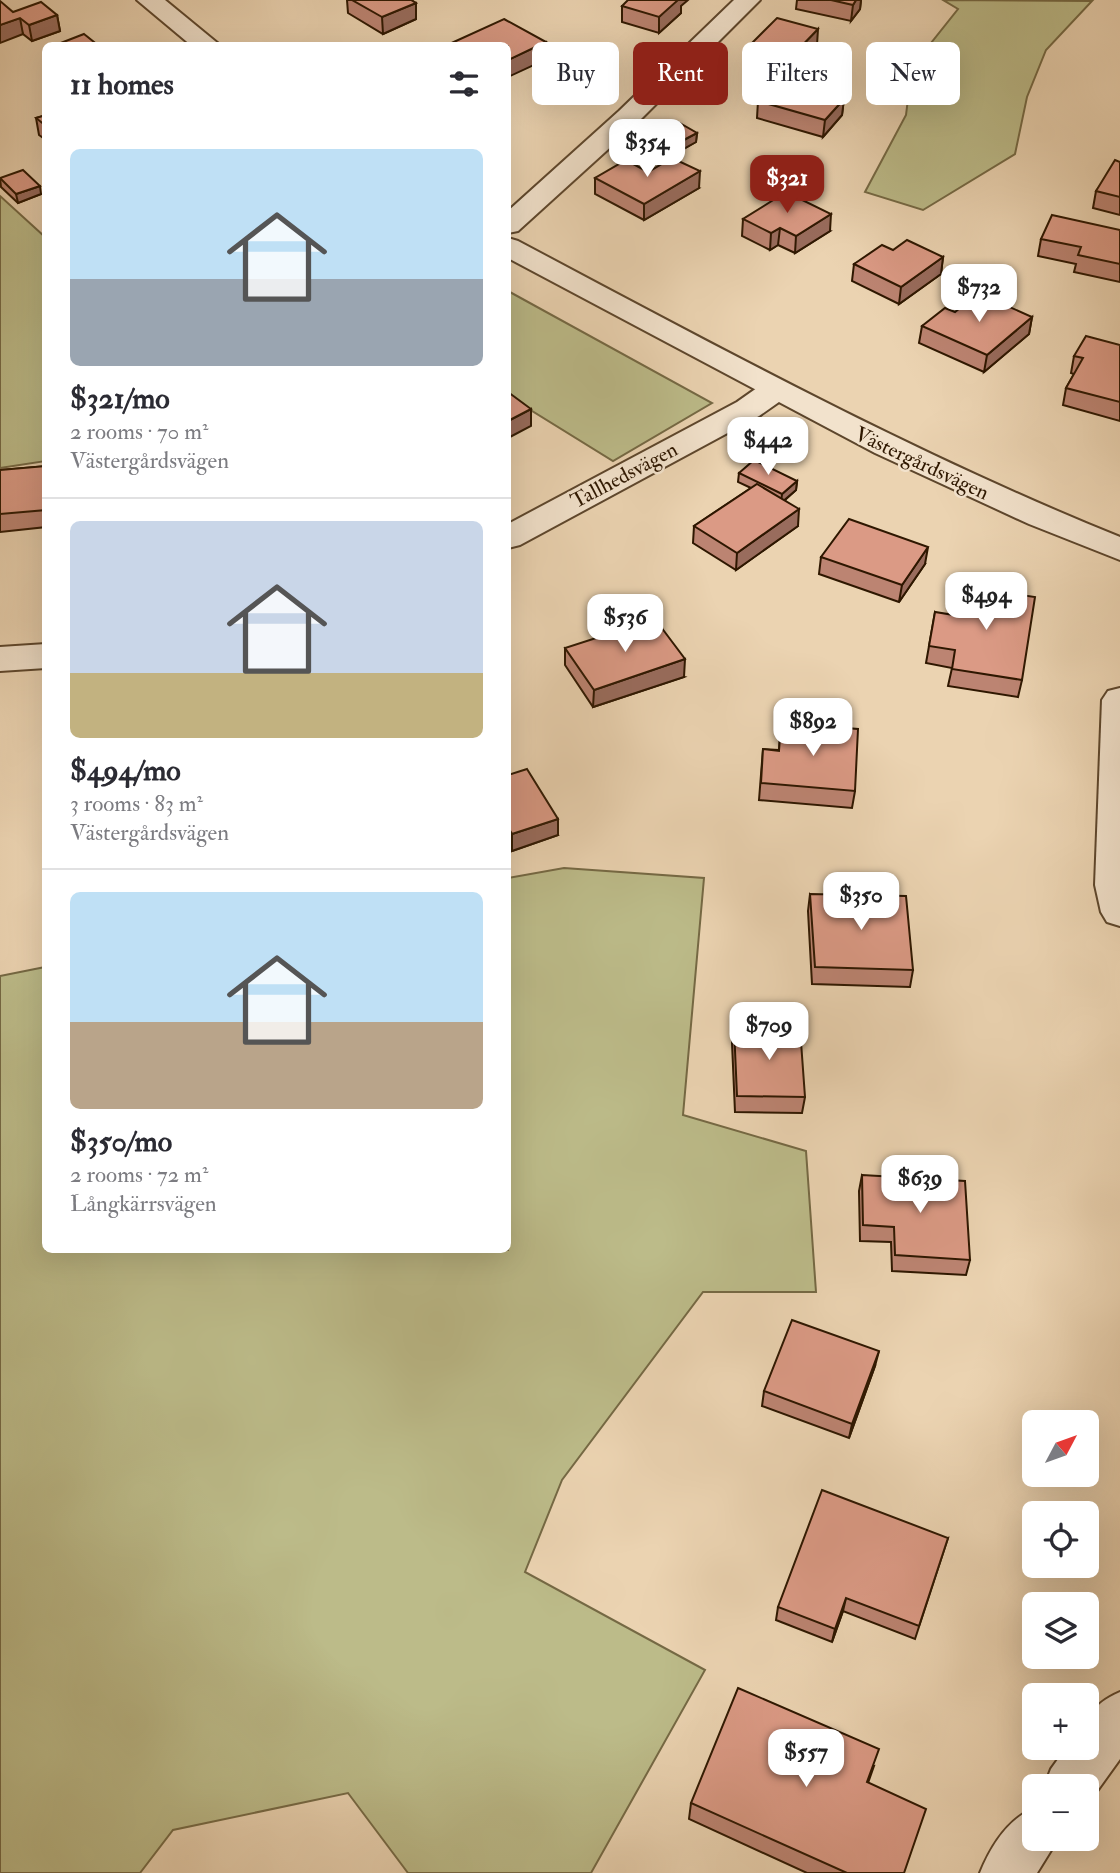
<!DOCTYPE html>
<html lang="en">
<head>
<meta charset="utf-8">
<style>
	body { margin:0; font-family:"IM FELL Double Pica",serif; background:#f7f7f7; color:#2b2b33; height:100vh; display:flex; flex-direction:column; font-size:26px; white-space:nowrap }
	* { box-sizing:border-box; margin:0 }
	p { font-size:23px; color:#7c7c81 }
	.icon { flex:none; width:38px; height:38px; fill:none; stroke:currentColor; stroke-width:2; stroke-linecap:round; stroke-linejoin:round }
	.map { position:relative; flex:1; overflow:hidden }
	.drawer { position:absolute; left:42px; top:42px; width:469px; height:1211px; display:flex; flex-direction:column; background:#fff; border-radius:10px; box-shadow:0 7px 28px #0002 }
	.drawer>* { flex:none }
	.top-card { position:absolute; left:532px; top:42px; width:483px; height:63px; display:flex; gap:14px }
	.needle { width:46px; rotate:49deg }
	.fabs { position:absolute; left:1022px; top:1410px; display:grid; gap:14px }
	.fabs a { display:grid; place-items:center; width:77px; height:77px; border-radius:10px; background:#fff; box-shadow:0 7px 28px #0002; font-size:35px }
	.price { position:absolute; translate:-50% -60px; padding:0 16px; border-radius:14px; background:#fff; color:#222; font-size:23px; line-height:46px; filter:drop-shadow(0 2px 4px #0008) }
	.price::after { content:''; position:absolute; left:50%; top:42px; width:21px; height:16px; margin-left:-10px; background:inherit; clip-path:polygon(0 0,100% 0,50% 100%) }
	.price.selected { background:#8f2418; color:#fff }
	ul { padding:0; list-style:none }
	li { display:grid; align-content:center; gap:14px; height:371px; padding:0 28px }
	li+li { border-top:2px solid #e1e1e2 }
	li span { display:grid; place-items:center; height:217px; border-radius:10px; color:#555 }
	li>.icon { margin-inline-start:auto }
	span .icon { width:126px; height:126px; fill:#fffc; stroke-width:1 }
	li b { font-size:30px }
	h2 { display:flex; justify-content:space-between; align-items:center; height:84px; padding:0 28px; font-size:30px }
	.tag { padding:0 24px; border-radius:10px; background:#fff; box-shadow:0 7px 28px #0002; font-size:24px; line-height:63px }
	.tag.selected { background:#8f2418; color:#fff }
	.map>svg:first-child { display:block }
	.green { fill:#bcbb89; stroke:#756944; stroke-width:2 }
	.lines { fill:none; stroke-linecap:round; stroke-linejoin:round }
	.minor-casing { stroke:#5d462c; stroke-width:4 }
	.tertiary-casing { stroke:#5d462c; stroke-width:4 }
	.minor { fill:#f2e2cc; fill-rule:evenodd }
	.tertiary { fill:#f2e2cc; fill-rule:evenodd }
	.wall { fill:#bc8472; stroke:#2e1700; stroke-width:2 }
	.shaded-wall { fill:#996c5d; stroke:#2e1700; stroke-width:2 }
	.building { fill:#db9a85; stroke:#2e1700; stroke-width:2 }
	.labels { text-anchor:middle; stroke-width:5; stroke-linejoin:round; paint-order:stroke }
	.street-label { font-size:21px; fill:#2e1700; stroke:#f2e2cc }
</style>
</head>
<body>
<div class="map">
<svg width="1120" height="1873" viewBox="0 0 1120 1873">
	<rect width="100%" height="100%" fill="#ebd3b1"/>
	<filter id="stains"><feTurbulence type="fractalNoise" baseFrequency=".00286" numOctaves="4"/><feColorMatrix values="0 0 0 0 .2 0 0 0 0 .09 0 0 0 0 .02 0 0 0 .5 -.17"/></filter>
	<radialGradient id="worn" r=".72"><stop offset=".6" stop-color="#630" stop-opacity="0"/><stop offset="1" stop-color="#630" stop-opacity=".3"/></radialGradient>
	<g class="green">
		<path d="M943,0l149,1 -46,49 -19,47 -12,57 -92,56 -58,-18 41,-77 6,-48 46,-58z"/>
		<path d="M0,196l45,41 1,224 -46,7z"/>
		<path d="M508,291l204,112 -99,58 -105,-65z"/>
		<path d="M564,868l140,10 -21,237 123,36 10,141h-113l-141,188 -37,92 180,98 -114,203h-183l-60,-80 -175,37 -33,43h-140v-897l45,-9 1,283h462v-372z"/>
	</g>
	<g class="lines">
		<g class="minor-casing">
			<g id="minor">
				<path d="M734,0h26l-123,123 -119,108 -10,2v-22l111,-100z"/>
				<path d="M775,381l11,2 4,7 -4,7 -27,19 -239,129 -12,3v-24l229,-122 27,-19z"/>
				<path d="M46,644v24l-46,3v-24z"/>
				<path d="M1120,688v238l-13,-4 -6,-10 -6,-27 7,-185 6,-9z"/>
			</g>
		</g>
		<g class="tertiary-casing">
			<g id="tertiary">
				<path d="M137,0h28l56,46h-29z"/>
				<path d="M508,238l10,3c198,105 394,212 602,296v23l-91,-36 -154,-71 -367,-195z"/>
				<path d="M1120,1692v67l-33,46v-18h-43l7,-18 15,-21h21c0,-30 3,-43 33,-56z"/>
				<path d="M1034,1808v31h24l-21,34h-57c11,-27 27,-53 54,-65z"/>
			</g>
		</g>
		<use href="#minor" class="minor"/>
		<use href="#tertiary" class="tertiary"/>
	</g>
	<g class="wall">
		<path d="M347,0h64l5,3v16l-33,15 -35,-21z"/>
		<path d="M797,0h64l-1,9 -9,12 -55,-12z"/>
		<path d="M622,6h59v7l-22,20 -37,-11z"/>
		<path d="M13,12l44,3 3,16 -28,10 -9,-7z"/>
		<path d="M751,44l66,1 -26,28 -41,-12z"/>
		<path d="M844,99l-2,16 -19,22 -66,-19 1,-17z"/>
		<path d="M46,115v25l-7,-5 -3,-17z"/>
		<path d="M659,132l38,1 -1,9 -18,10 -19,-11z"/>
		<path d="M1120,162v53l-27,-7 3,-17z"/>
		<path d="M648,172l51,16 -55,32 -49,-26v-16z"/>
		<path d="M0,178l41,16 -23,9 -17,-16z"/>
		<path d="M743,219l87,12 -35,22 -17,-8 -8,5 -28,-14z"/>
		<path d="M1120,230v52l-46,-10 2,-8 -38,-8 3,-17z"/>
		<path d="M893,250l50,7 -2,17 -42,30 -47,-23 2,-17z"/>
		<path d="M955,312l77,5 -3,17 -45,38 -65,-29 3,-17z"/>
		<path d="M1120,345v76l-57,-16 3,-17 8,-14 -3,-1 3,-17z"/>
		<path d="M46,466v61l-46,5v-62z"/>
		<path d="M739,473l58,8 -1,9 -11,10 13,26 -62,44 -43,-27 1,-17 57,-38 -13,-6z"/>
		<path d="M821,557l104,7 -26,38 -80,-28z"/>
		<path d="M935,612l87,68 -4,17 -70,-11 4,-18 -26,-5z"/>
		<path d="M565,648l119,29 -91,30 -28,-42z"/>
		<path d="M781,723l74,68 -3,17 -93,-8 4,-51 16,1z"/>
		<path d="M508,775l50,60 -46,16 -4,-8z"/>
		<path d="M810,894l103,76 -3,17 -98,-3 -4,-73z"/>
		<path d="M734,1027l71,70 -3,16 -67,-1 -3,-69z"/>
		<path d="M862,1175l108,85 -4,15 -74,-4 -1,-29 -31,-1 -1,-50z"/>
		<path d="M875,1366l-26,72 -87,-32 2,-15z"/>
		<path d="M948,1538l-33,101 -72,-28 -11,31 -56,-22 2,-13z"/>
		<path d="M874,1766l-6,17 36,90h-97l-118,-54 2,-16z"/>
	</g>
	<g class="shaded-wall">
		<path d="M676,0h12l-7,6v7l-22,20v-16z"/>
		<path d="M856,0h5l-1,9 -9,12 2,-16z"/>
		<path d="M416,3v16l-33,15 -1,-17z"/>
		<path d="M57,15l3,16 -28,10 -3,-16z"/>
		<path d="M20,18l3,16 -23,9v-18z"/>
		<path d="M818,29l-1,16 -26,28 1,-17z"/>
		<path d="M546,42l1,17 -39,18v-17z"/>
		<path d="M844,99l-2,16 -19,22 2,-17z"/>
		<path d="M697,133l-1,9 -18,10v-9z"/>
		<path d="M700,171l-1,17 -55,32v-16z"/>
		<path d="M40,186l1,8 -23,9 -2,-9z"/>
		<path d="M831,214l-1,17 -35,22 1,-17z"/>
		<path d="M780,228l-2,17 -8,5 1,-17z"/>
		<path d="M943,257l-2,17 -42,30 2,-17z"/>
		<path d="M1032,317l-3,17 -45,38 3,-17z"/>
		<path d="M531,409v17l-23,12v-17z"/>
		<path d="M797,481l-1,9 -15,13 1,-9z"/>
		<path d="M799,509l-1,17 -62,44 1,-17z"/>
		<path d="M928,547l-3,17 -26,38 3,-17z"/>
		<path d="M685,659l-1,18 -91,30 1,-17z"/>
		<path d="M558,819v16l-46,16v-17z"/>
		<path d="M879,1351l-4,15 -26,72 3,-14z"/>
		<path d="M846,1598l-3,13 -11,31 3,-13z"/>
	</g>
	<g class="building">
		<path d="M352,0h59l5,3 -34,14z"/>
		<path d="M628,0h50l-19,17 -37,-11z"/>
		<path d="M831,0h25l-3,5z"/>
		<path d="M0,1l13,11 28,-10 16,13 -28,10 -9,-7 -20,7z"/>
		<path d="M777,18l41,11 -26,27 -41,-12z"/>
		<path d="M504,19l42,23 -38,18v-14h-63z"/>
		<path d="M84,34l15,12h-46z"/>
		<path d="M778,80l66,19 -19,21 -67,-19z"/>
		<path d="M46,115v11l-10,-8z"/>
		<path d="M678,122l19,11 -19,10 -19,-11z"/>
		<path d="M672,158l28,13 -56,33 -49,-26 31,-18 22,12z"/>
		<path d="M1115,160l5,2v35l-24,-6z"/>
		<path d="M23,170l17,16 -24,8 -16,-16z"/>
		<path d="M786,192l45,22 -35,22 -16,-8 -9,5 -28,-14z"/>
		<path d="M1052,215l68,15v34l-42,-9 3,-8 -40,-8z"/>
		<path d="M907,240l36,17 -42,30 -47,-23 28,-19 11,5z"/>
		<path d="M978,293l54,24 -45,38 -65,-29 23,-18 10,4z"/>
		<path d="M1086,336l34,9v57l-54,-14 17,-30 -9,-2z"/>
		<path d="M508,392l23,17 -23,12z"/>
		<path d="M754,460l43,21 -15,13 -43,-21z"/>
		<path d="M46,466v44l-46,4v-44z"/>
		<path d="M757,484l42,25 -62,44 -43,-27z"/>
		<path d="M849,519l79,28 -26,38 -81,-28z"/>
		<path d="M960,586l75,11 -13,83 -70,-11 3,-19 -26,-4 6,-34 19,3z"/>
		<path d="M655,619l30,40 -91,31 -29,-42z"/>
		<path d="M781,723l77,6 -3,62 -94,-8 2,-34 16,2z"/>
		<path d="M527,769l31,50 -46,15 -4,-7v-52z"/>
		<path d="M810,894l96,2 7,74 -98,-3z"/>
		<path d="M734,1027l66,1 5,69 -68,-1z"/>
		<path d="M862,1175l103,6 5,79 -75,-5 -1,-28 -31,-2z"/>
		<path d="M792,1320l87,31 -27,73 -88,-33z"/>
		<path d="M822,1490l126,48 -29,88 -73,-28 -11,31 -57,-22z"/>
		<path d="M738,1688l141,61 -12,33 59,27 -22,64h-57l-156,-70z"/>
	</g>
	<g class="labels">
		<g class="street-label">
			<text transform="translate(922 463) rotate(25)" y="7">Västergårdsvägen</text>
			<text transform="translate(624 475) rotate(-28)" y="7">Tallhedsvägen</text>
		</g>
	</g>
	<rect width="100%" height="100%" filter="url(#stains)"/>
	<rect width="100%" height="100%" fill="url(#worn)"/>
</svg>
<div class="fabs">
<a><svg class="needle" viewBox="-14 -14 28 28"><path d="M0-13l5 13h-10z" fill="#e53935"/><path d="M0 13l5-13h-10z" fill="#7c7c81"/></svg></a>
<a><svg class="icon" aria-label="locate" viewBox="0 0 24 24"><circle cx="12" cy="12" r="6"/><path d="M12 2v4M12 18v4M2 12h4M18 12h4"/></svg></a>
<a><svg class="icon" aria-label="layers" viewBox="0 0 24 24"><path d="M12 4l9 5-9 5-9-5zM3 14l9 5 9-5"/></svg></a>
<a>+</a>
<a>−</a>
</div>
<b class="price" style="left:647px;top:179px">$354</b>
<b class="price selected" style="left:787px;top:215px">$321</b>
<b class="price" style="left:979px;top:324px">$732</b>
<b class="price" style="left:768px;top:477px">$442</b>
<b class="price" style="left:986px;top:632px">$494</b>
<b class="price" style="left:625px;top:654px">$536</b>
<b class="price" style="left:813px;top:758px">$892</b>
<b class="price" style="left:861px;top:932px">$350</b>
<b class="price" style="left:769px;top:1062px">$709</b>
<b class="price" style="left:920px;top:1215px">$639</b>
<b class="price" style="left:806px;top:1789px">$557</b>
<div class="top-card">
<a class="tag">Buy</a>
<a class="tag selected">Rent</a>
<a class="tag">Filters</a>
<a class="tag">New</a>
</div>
<section class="drawer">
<h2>11 homes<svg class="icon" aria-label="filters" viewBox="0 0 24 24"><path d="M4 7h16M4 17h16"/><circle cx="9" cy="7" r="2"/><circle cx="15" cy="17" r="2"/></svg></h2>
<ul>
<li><span style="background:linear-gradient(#bfe0f5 60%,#9aa5b1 0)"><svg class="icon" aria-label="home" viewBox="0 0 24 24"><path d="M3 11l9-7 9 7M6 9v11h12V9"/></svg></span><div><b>$321/mo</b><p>2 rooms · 70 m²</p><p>Västergårdsvägen</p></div></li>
<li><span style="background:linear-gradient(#c9d6e8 70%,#c2b280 0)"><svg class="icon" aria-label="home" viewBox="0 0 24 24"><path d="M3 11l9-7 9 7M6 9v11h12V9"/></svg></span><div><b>$494/mo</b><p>3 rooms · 83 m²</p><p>Västergårdsvägen</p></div></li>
<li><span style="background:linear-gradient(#bfe0f5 60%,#b9a48a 0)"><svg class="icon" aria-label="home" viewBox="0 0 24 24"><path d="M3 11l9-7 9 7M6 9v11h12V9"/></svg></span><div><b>$350/mo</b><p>2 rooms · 72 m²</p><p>Långkärrsvägen</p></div></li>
</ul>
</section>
</div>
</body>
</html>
